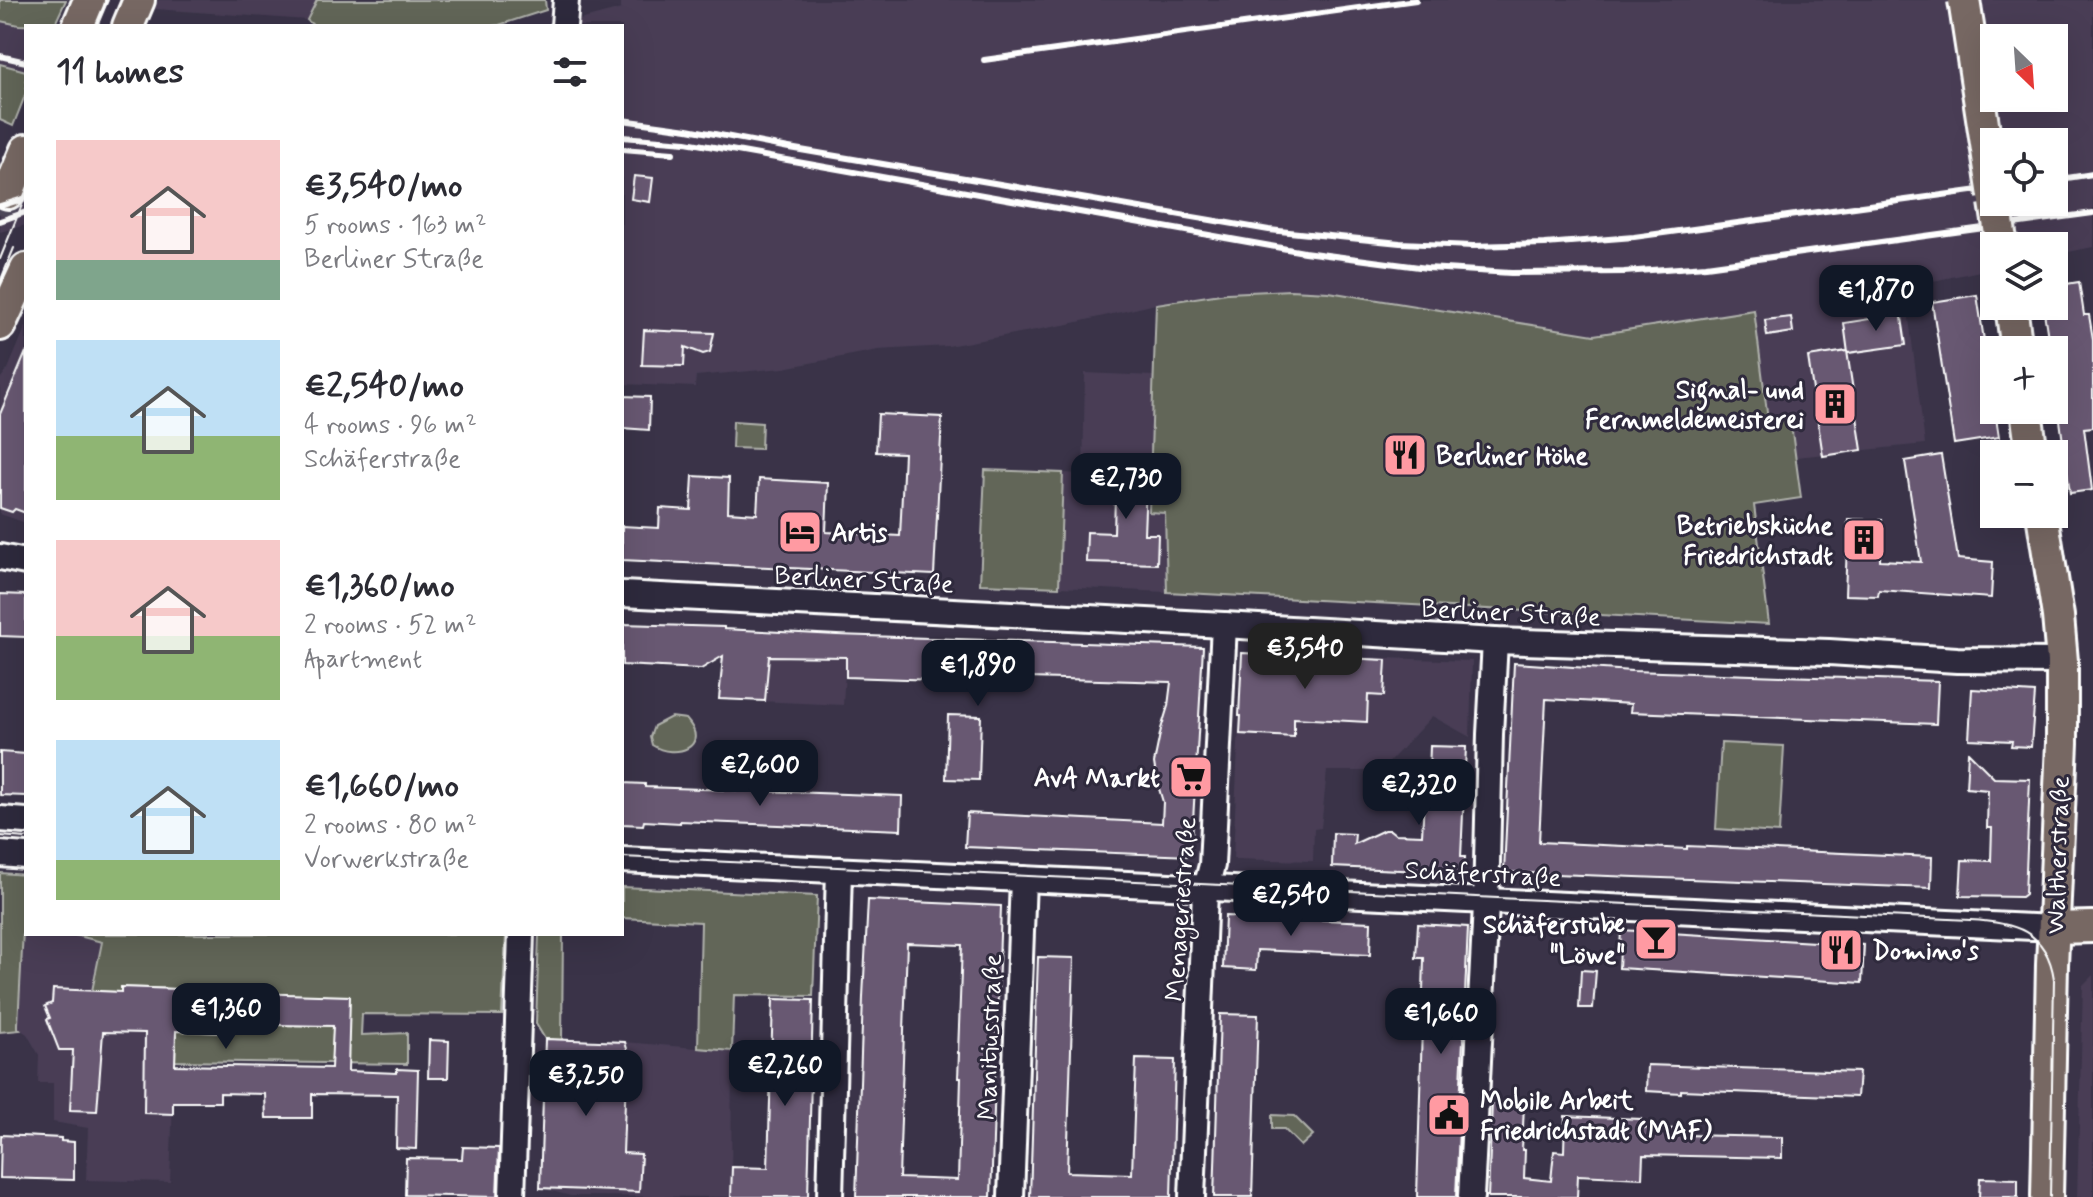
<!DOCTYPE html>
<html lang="en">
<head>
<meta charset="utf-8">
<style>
	body { margin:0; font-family:Mynerve,sans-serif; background:#f7f7f7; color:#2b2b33; height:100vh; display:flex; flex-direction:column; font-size:30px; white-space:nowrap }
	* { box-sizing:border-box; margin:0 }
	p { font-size:26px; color:#7c7c81 }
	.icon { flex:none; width:44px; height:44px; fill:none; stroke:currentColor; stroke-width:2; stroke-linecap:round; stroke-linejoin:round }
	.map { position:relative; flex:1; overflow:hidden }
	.details { position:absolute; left:24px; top:24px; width:600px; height:912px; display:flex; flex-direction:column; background:#fff; border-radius:0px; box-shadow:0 8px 32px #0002 }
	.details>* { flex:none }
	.needle { width:52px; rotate:155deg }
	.tools { position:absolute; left:1980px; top:24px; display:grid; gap:16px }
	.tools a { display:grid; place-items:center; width:88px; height:88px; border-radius:0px; background:#fff; box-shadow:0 8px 32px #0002; font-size:40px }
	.price { position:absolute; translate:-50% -68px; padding:0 18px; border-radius:16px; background:#111827; color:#fff; font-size:26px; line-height:52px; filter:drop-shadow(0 2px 4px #0008) }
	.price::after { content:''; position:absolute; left:50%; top:48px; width:24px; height:18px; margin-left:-12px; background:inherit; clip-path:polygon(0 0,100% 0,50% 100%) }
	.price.on { background:#222; color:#fff }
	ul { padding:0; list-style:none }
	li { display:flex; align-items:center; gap:24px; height:200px; padding:0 32px }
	li span { display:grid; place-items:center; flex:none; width:224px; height:160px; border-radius:0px; color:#555 }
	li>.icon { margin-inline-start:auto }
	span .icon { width:96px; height:96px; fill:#fffc; stroke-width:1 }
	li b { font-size:34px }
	h2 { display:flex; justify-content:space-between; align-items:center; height:96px; padding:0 32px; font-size:34px }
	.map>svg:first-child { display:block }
	.built { fill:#483e55; fill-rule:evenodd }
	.green { fill:#626658; stroke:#b0b2ac; stroke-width:2 }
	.building { fill:#675872; stroke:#fff; stroke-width:2; fill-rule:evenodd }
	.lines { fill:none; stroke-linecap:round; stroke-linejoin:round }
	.major-tunnel { stroke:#4e475a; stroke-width:30; stroke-dasharray:30 15; stroke-linecap:butt }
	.minor-casing { stroke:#fff; stroke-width:30 }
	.major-casing { stroke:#fff; stroke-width:36 }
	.minor { stroke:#2f2a3d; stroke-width:24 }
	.major { stroke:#776864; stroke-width:30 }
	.tram { stroke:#fff; stroke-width:2 }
	.rail { stroke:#fff; stroke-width:6 }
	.major-bridge-casing { stroke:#fff; stroke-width:36; stroke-linecap:butt }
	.major-bridge { stroke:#776864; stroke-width:30 }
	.labels { text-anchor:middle; stroke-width:6; stroke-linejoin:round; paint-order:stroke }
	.poi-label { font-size:26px; font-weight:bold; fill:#fff; stroke:#2f2a3d; text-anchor:end }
	.street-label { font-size:26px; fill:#fff; stroke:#2f2a3d }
</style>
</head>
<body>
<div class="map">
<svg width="2093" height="1197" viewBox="0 0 2093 1197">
	<rect width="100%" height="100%" fill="#3a3348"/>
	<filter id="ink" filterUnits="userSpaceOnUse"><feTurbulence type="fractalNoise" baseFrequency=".0125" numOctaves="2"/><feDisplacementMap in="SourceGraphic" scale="16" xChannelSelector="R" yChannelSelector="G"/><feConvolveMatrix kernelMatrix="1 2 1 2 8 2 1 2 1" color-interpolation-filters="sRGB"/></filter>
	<g filter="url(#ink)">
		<g class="built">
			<path d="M158,0h159l-10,20 -152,-11z"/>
			<path d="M621,0h1472v247l-39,8v-9h-60v22l-89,19 20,157 -129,13 -6,-40 -22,4 -15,-111 -159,25 -265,-43 -39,-2 -63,3 -71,11 -87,20 -121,22 -70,4 -94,18 -88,8 -1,11 -73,-3v-358h-65l64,-17zM1994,38h60v60h-60zM1994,142h60v60h-60z"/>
			<path d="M0,21l34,5h-8v45l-26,-7z"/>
			<path d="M26,189v36l-26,7v-36z"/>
			<path d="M26,326v197l-26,-9v-135l8,-10z"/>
			<path d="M1085,373l69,3 -5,136 16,1 2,79 -108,-5 4,-114 20,1z"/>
			<path d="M724,629l123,6 -4,70 -124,-6z"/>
			<path d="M1242,653l230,8 -2,76 -38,-21 -51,55h-54l-6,57 -7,1 -1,32 -80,-2z"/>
			<path d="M26,875v59h45l31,8 19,45 56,2 -7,193 -84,-2 2,-52 -35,-6v-39h-15l1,-28 -12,-21 -9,-6z"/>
			<path d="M2093,975v222h-16l6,-212z"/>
			<path d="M545,1039l80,3 107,9 -1,146 -160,-1 -31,-8z"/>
		</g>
		<g class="green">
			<path d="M0,0h66l-12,26 -35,-1 -19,-4z"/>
			<path d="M317,0h228l1,10 -47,15 -8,1h-177l-7,-6z"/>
			<path d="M0,64l26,7v22l-13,33 -13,-6z"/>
			<path d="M1290,290l39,2 265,43 160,-25 14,110 22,-3 11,81 -47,7 15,119 -602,-32 -2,-79 -16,-1 7,-208 71,-11z"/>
			<path d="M733,421l29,2 -1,26 -29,-1z"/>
			<path d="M985,470l78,3 -4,114 -79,-3z"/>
			<path d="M671,717l15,2c26,28 -11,41 -34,26l-2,-8 4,-11z"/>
			<path d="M1721,743l63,3 -5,87 -63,-4z"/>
			<path d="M0,873l26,2 -8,149v4l2,2 -20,2z"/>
			<path d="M622,887l195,9 -4,100 -79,-1 -2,56 -34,-3 3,-126 -79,-4z"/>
			<path d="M71,934h435l-4,81 -140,-1 -1,21 46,-2v31l-232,-3 2,-72 -55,-2 -1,5 -29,-1 10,-49z"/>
			<path d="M539,934h24l-1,106 -17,-1 -9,-15z"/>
			<path d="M1272,1115l22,1 19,19 -12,11 -17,-17h-12z"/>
		</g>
		<g class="building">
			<path d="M634,176l19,2 -3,24 -19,-3z"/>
			<path d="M2079,282l5,33h5l4,24v88l-9,1 8,62 -22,3 -16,-116v-27h-4l-7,-44h11v-20z"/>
			<path d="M1977,295l22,142 -45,7 -22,-142z"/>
			<path d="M1901,311l5,34 -58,8 -4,-30 32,-5 -1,-3z"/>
			<path d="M1791,317l2,15 -26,4 -2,-16z"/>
			<path d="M644,330l42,2 28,1 -4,19 -7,2 -18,-7 -1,19 -42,-1z"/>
			<path d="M1847,351l15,99 -39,6 -15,-99z"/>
			<path d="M26,352v161l-11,-4 -3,3 -12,-4v-94z"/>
			<path d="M622,396l28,1 -1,33 -27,-2z"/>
			<path d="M878,414l64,3 -8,158 -312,-15v-34l37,2 1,-20 31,2 2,-34 36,2 -1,34 29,2 2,-35 69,4 -2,49 74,4 4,-83 -28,-1z"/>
			<path d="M1941,455l17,104 35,3 -2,36 -112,-8 -1,6 -33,-1 3,-76 34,1 -2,40 41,2 -16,-101z"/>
			<path d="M1116,458l31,1 -3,75h14l-1,30 -71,-2 1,-30 27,1z"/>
			<path d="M0,594l26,1v42l-26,-1z"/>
			<path d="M622,624l102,3v2l113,6 366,12 -12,209 -226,-9 2,-34 195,10 1,-21 -6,-20 -3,-19 7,-34 7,-23 3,-24 -143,-4v5l-182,-6v-20l-77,-1 -4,45 -46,-2 4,-43 -22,13 -79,-4z"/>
			<path d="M1242,653l144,7 -2,36 -16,-1 -1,27 -73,-4v19l-54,-3 1,-18h-2z"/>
			<path d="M1514,663l118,8 306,10 -2,43 -306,-12 1,-8 -85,-5 -7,143 148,7v-3l245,11 -1,31 -427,-16z"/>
			<path d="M1972,689l63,4 -4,54 -20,-1 1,-5 -43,-2z"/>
			<path d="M948,715l33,1 -2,64 -33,-1z"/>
			<path d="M1430,746l36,1 -5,110h4l-1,12 -7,7h-12v-4l-113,-5 1,-34 22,1 -1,10 30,-14h6l5,4 27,1 2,-35h4z"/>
			<path d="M0,752l26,2v42l-26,-1z"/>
			<path d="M1968,752l26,26 36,1 -5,115 -4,3 -61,-1 2,-36 29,1 1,-33h-5l1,-38 -22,-2z"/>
			<path d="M622,783l23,1v3l257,9 -1,34 -221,-9v2l-36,-2 -1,4 -21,-1z"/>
			<path d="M868,900l133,6 -10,291h-135l7,-200zM907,943l55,2 -4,108h1l-1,25h3l-3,102 -59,-2z"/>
			<path d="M1225,916l146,6 -1,33 -113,-5 -1,20 -33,-2z"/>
			<path d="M1418,924l50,3 -12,270h-39l7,-239h-8z"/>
			<path d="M1621,930l243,15 -2,38 -243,-15z"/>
			<path d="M1038,957l36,1 -7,214 65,2 4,-115 39,1 -4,137h-141z"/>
			<path d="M1581,970l15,1 -3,37h-14z"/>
			<path d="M121,987l56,2v14l47,2 1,-13 125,4 -2,75 49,2v-4l21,1 -2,79 -20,-1 1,-53 -85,-1v24h-46l-1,-24 -45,-1v9h-47v12l-29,-1 1,-80 -42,-1 -6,79 -27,-1 3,-60h-14l-12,-31 3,-1 -5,-12 7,-3 1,-14 68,3zM223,1024l110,2 -2,42 -156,-3 1,-34 47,2z"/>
			<path d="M773,999l40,1 -5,197h-77l1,-30 36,1z"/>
			<path d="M1220,1014l38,1 -6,182h-38z"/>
			<path d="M545,1039l80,3 2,7 -4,104 18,1 -2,38 -99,-4z"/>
			<path d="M429,1040l20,1 -1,37h-20z"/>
			<path d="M1647,1065l212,7 -2,25 -176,-7v3l-35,-2z"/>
			<path d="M1492,1103l32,1 -2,46h3l-1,28 27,3 3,-30 10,1 1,-36 76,3v9l41,1v6l100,2v21l-139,-3 -1,23 -64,-3 -1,22h-89z"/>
			<path d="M1,1135l60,3v3l13,1v38l-74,-2z"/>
			<path d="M463,1147l36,1 -2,49 -92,-2 1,-37 56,1z"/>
			<path d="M1980,1178l38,1v18h-39z"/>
		</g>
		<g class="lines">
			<path class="major-tunnel" d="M0,214l8,-21"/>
			<g class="minor-casing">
				<g id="minor">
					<path d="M564,26l2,-26"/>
					<path d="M0,557l26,5"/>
					<path d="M622,594l602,31 271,16 334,11 128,8 105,1"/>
					<path d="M0,819l26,2"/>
					<path d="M0,854l26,2"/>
					<path d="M622,860l1432,68"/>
					<path d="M512,1197l9,-263"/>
					<path d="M830,1197l9,-327"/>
					<path d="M1011,1197l12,-318"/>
					<path d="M1192,1197l13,-305 7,-27 12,-240"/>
					<path d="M1471,1197l15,-292 4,-171 5,-93"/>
				</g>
			</g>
			<g class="major-casing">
				<g id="major">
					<path d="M78,26l11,-26"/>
					<path d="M128,26l11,-26"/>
					<path d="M8,193l18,-43"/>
					<path d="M2011,306l6,44"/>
					<path d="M0,325l26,-56"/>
					<path d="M2026,410l6,44"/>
					<path d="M2042,514l16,102 4,45v82l-10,222 -5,232"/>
					<path d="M2054,928l39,-1"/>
				</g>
			</g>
			<use href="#minor" class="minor"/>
			<use href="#major" class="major"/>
			<g class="tram">
				<path d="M97,26l11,-26"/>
				<path d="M0,259l26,-64"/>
				<path d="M0,282l14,-34"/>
				<path d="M0,836l26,2"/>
				<path d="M622,857l1348,63c43,2 77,10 84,59l-4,218"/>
			</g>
			<g class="rail">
				<path d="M0,56l26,6"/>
				<path d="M984,60l432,-60"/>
				<path d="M622,120l66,9 101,19 480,82 131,13 73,3 72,-2 89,-7 360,-49"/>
				<path d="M622,137l64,5 618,110 123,16 84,5 113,-1 82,-6 387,-53"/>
				<path d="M622,149l51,4"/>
				<path d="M2054,180l39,-6"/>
				<path d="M0,206l26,-8"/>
				<path d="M0,221l26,-9"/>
			</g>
			<g class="major-bridge-casing">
				<g id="major-bridge">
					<path d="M1964,0l30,196"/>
					<path d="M1995,202l7,44"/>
				</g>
			</g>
			<use href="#major-bridge" class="major-bridge"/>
		</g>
	</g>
	<defs>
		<g id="building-square" transform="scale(2.3)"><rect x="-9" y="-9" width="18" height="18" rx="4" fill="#ff9aa2" stroke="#2f2a3d"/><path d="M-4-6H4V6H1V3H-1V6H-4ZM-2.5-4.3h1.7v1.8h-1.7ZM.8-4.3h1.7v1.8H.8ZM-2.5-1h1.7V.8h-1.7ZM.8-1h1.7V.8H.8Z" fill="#111"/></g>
		<g id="restaurant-square" transform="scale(2.3)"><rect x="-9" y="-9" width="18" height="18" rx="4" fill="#ff9aa2" stroke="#2f2a3d"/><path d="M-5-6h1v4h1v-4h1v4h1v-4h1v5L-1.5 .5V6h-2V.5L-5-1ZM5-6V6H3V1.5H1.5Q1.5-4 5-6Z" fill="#111"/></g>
		<g id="hotel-square" transform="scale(2.3)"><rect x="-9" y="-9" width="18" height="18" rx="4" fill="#ff9aa2" stroke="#2f2a3d"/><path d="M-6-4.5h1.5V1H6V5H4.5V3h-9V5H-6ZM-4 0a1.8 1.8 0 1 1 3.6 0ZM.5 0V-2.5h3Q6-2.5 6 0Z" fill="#111"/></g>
		<g id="supermarket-square" transform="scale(2.3)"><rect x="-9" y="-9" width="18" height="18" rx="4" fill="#ff9aa2" stroke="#2f2a3d"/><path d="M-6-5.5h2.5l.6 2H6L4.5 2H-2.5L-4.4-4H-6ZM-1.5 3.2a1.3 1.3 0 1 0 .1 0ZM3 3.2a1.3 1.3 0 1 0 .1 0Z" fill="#111"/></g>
		<g id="bar-square" transform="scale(2.3)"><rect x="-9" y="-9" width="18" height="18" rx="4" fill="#ff9aa2" stroke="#2f2a3d"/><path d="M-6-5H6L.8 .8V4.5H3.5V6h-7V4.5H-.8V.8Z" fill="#111"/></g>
		<g id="civic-square" transform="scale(2.3)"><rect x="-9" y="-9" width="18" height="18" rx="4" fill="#ff9aa2" stroke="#2f2a3d"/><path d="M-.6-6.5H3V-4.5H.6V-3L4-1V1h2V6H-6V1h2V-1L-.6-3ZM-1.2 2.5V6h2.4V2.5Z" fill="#111"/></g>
	</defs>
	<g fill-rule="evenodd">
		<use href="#building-square" x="1835" y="404"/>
		<use href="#restaurant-square" x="1405" y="455"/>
		<use href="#hotel-square" x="800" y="532"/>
		<use href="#building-square" x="1864" y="540"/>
		<use href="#supermarket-square" x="1191" y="777"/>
		<use href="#bar-square" x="1656" y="939"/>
		<use href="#restaurant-square" x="1841" y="950"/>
		<use href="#civic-square" x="1449" y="1115"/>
	</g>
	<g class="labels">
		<g class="poi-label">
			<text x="1804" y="398">Signal- und<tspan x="1804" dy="30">Fernmeldemeisterei</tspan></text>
			<text x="1436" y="464" text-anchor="start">Berliner Höhe</text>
			<text x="1833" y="534">Betriebsküche<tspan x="1833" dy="30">Friedrichstadt</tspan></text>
			<text x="831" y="541" text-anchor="start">Artis</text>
			<text x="1160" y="786">AvA Markt</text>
			<text x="1625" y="933">Schäferstube<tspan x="1625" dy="30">"Löwe"</tspan></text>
			<text x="1872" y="959" text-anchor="start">Domino's</text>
			<text x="1480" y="1109" text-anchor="start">Mobile Arbeit<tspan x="1480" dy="30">Friedrichstadt (MAF)</tspan></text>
		</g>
		<g class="street-label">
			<text transform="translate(864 579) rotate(3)" y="9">Berliner Straße</text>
			<text transform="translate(1511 612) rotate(3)" y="9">Berliner Straße</text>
			<text transform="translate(2057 855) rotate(-88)" y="9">Waltherstraße</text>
			<text transform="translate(1483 873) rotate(3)" y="9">Schäferstraße</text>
			<text transform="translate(1180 909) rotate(-86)" y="9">Menageriestraße</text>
			<text transform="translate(989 1037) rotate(-88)" y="9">Manitiusstraße</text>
		</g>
	</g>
</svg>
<div class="tools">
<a><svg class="needle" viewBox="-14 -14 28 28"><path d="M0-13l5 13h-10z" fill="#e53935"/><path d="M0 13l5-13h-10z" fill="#7c7c81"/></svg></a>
<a><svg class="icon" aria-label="locate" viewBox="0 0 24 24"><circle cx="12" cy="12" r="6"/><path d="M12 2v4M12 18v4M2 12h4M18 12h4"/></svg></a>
<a><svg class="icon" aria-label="layers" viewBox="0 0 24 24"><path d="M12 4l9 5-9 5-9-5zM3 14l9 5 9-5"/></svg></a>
<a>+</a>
<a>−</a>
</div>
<b class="price" style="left:1876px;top:333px">€1,870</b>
<b class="price" style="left:1126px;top:521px">€2,730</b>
<b class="price on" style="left:1305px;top:691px">€3,540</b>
<b class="price" style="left:978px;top:708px">€1,890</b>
<b class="price" style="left:760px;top:808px">€2,600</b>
<b class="price" style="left:1419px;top:827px">€2,320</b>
<b class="price" style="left:1291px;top:938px">€2,540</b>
<b class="price" style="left:226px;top:1051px">€1,360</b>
<b class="price" style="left:1441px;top:1056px">€1,660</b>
<b class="price" style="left:785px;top:1108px">€2,260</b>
<b class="price" style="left:586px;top:1118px">€3,250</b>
<section class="details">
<h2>11 homes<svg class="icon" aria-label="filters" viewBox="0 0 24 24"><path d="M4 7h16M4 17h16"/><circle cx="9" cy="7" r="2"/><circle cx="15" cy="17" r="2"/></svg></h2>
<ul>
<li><span style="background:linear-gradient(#f6c9c9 75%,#7fa58c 0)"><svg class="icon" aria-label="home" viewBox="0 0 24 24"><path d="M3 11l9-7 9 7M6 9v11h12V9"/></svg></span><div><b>€3,540/mo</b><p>5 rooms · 163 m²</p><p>Berliner Straße</p></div></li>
<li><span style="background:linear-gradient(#bfe0f5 60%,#8fb573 0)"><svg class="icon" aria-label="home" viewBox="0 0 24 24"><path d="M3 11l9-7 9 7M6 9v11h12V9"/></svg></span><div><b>€2,540/mo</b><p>4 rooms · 96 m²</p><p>Schäferstraße</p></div></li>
<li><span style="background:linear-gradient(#f6c9c9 60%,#8fb573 0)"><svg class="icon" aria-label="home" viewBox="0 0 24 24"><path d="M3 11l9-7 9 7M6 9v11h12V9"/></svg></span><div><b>€1,360/mo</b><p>2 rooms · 52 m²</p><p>Apartment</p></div></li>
<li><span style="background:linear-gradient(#bfe0f5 75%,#8fb573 0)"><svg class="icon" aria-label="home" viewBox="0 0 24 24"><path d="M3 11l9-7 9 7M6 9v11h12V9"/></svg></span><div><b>€1,660/mo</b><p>2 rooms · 80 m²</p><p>Vorwerkstraße</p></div></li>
</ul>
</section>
</div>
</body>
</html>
